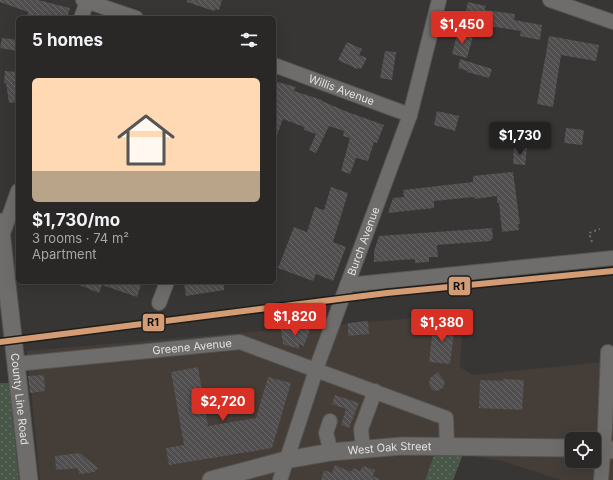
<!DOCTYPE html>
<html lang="en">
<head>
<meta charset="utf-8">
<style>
	body { margin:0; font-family:Inter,sans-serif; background:#32302f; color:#f1f3f6; height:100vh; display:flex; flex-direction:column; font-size:15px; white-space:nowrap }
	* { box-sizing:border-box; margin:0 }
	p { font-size:13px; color:#a5a6a7 }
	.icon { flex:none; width:22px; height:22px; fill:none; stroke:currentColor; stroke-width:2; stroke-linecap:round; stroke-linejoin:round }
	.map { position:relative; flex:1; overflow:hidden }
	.sheet { position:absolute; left:16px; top:16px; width:260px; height:268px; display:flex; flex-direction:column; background:#2a2827; border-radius:6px; box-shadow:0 4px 16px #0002,0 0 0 1px #464444 }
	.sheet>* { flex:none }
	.fabs { position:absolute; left:565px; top:432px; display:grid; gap:8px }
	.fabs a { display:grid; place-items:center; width:36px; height:36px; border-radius:6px; background:#2a2827; box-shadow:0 4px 16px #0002,0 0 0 1px #464444; font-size:20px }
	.price { position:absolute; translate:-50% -34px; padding:0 9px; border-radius:4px; background:#d93025; color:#fff; font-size:13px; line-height:26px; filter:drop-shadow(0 1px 2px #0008) }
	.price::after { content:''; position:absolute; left:50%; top:24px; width:12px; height:9px; margin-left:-6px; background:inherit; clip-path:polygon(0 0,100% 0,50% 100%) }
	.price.active { background:#222; color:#fff }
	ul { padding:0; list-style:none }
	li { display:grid; align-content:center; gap:8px; height:212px; padding:0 16px }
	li+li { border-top:1px solid #464444 }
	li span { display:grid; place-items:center; height:124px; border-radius:6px; color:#555 }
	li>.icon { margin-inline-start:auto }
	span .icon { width:72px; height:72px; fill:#fffc; stroke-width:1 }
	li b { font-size:17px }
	h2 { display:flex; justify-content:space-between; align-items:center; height:48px; padding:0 16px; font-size:17px }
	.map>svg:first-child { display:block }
	.built { fill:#453d37; fill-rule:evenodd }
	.park { fill:url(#park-dots) }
	.building { fill:url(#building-back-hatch) }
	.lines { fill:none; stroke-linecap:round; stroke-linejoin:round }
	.minor-casing { stroke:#565554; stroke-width:16 }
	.major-casing { stroke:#565554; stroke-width:19 }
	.path { stroke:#6f6f6e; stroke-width:2; stroke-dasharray:2 3; stroke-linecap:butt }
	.minor { stroke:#6e6d6c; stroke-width:14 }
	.major { stroke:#6f6d6b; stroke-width:17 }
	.rail-1-casing { stroke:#1f1d1c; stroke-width:9 }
	.rail-1 { stroke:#d39c74; stroke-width:6 }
	.labels { text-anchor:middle; stroke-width:3; stroke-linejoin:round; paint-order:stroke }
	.street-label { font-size:11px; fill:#e4e1e0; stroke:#1f1d1c }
	.line-badge { stroke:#1f1d1c; stroke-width:1.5 }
	.pale-badge-label { font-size:11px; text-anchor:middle; font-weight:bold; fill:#111 }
</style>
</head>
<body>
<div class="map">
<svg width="613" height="480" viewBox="0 0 613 480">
	<defs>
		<pattern id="park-dots" width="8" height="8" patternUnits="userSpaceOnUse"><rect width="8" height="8" fill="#485748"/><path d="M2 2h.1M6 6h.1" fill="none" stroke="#626f62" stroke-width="1.8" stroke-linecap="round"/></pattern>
		<pattern id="building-back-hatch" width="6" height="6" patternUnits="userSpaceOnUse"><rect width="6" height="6" fill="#504e4e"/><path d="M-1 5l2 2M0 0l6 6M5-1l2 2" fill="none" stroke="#696767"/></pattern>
	</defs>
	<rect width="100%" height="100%" fill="#383634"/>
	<path class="built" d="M463,314l-3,53 13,8 140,-14v119h-52l-58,-19 -40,-7 -10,26h-413l-13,-129zM572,439h22v22h-22z"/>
	<g class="park">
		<path d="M0,383h9l10,97h-19z"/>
		<path d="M435,453l28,1 -10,26h-28z"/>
	</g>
	<g class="building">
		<path d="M0,0h38l32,8 -3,10h-41l2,-6 -28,-10z"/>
		<path d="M187,0h35l-3,10 -4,-1 -1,2 -27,-9z"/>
		<path d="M468,2l18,4 -1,4 30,4 -1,6 28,5 -2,15 -20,-4 1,-5 -44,-7 1,-5 -13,-2z"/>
		<path d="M458,31l15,5 -6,22 -15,-4z"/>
		<path d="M549,36l50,9 -3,16 -35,-6 -8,52 -16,-3z"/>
		<path d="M2,38l16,2v11l-18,-3z"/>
		<path d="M347,42l15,7 -3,6 8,3 -6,11 -3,-1 -1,1 -19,-9z"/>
		<path d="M385,51l11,1 -4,28 -12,-2z"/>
		<path d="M460,59l32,10 -3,9 -22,-6 1,-1 -10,-3z"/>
		<path d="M5,71l13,1v30l-9,1 -3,-20h-2z"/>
		<path d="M274,81l22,6 -2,4 28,9v1l23,10 39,14 -7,18 -3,-1 -6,19 -12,-3 -6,16 -9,-3 9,-33 -7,-2 1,-5 -15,-5 -13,27 -7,-3 7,-16 -12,-4v-3l-21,-8 -8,21h-1z"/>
		<path d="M437,111l22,5 -4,15 -21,-6z"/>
		<path d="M566,128l18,2 -2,15 -18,-2z"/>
		<path d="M519,147l8,1 -2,17 -12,-1 1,-16h5z"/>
		<path d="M513,172l7,52h-2l1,6 -17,2 -3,-29h-2v-7l-22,3 -1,-2 -40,4v7l-46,5 5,-15 11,-1 -1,-7 70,-8v-6z"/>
		<path d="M331,187l17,6 -15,49 13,5 -13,34 -17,-7 -3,7 -35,-13 16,-41 13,5 8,-25 9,3z"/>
		<path d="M492,228l1,11h-2v2l-54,4 1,12h-9v5l-14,1v-4l-41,3v-11l5,-15z"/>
		<path d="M72,282h70l-5,15 -35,-12 -3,8z"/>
		<path d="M184,282h40v8l-38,6z"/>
		<path d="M368,321l1,13 -21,2v-13z"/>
		<path d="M434,321l21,3 -5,40 -21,-2z"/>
		<path d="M311,327l-7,19 -5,-2v5l-16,-5 -2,-15z"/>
		<path d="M198,367l10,59 48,-8 12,-41 23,6 -19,65 -103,17 -3,-17 18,-3 -13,-73z"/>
		<path d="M438,372l7,10 -2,6 -6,3 -5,-1 -3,-6 1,-6z"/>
		<path d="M44,375l1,16 -15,2 -2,-17z"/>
		<path d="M503,379l21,1 -2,30 -43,-2 1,-28 23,1z"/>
		<path d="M335,395l24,8 -10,25 -8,-3 5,-16 -14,-5z"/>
		<path d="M80,453l18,15 -4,4 -15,2 -1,-6 -22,2 -1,-14z"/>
		<path d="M335,465l16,7 2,-4 7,3 3,-5 12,4 -2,6 8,4h-60l3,-10 8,3z"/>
	</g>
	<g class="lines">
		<g class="minor-casing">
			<g id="minor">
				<path d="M83,0l53,18"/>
				<path d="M550,0l63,22"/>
				<path d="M81,18l6,-16"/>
				<path id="s1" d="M274,65l136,50"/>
				<path d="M2,236l16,-45"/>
				<path d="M347,285l266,-27"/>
				<path d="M159,303l8,-21"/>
				<path id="s2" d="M16,364l224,-22 206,76 1,28"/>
				<path d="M330,421l-4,12 5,19"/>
				<path d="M363,449l-2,-20 14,-38"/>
				<path id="s3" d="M280,480l39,-119 91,-246 29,-115"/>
				<path d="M601,480l4,-52 3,-76"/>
			</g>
		</g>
		<g class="major-casing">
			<g id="major">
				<path id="s4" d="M0,222l29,258"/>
				<path d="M594,449l19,1"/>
				<path id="s5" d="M211,480l75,-20 45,-8 71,-6 170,2"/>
			</g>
		</g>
		<path class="path" d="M592,242l-3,-9 11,-4"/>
		<use href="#minor" class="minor"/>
		<use href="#major" class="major"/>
		<g class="rail-1-casing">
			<path id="rail-1" d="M0,342l387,-49 226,-22"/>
		</g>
		<use href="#rail-1" class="rail-1"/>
	</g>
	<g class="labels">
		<g class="street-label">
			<text dy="4" stroke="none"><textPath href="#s1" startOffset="72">Willis Avenue</textPath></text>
			<text dy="4" stroke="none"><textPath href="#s3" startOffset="253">Burch Avenue</textPath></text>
			<text dy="4" stroke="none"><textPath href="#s2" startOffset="177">Greene Avenue</textPath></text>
			<text dy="4" stroke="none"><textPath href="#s4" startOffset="178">County Line Road</textPath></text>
			<text dy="4" stroke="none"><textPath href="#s5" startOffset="182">West Oak Street</textPath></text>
		</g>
	</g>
	<g class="line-badge">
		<rect x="448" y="276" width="23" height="20" rx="4" fill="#d39c74"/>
		<rect x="142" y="313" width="23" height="19" rx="4" fill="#d39c74"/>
	</g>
	<g class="pale-badge-label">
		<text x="459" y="290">R1</text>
		<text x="153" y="326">R1</text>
	</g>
</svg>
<div class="fabs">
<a><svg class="icon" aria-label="locate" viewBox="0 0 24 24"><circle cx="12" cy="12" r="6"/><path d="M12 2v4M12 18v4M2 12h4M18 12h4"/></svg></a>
</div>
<b class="price" style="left:462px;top:45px">$1,450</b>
<b class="price active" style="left:520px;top:156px">$1,730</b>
<b class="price" style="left:295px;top:337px">$1,820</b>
<b class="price" style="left:442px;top:343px">$1,380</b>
<b class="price" style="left:223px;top:422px">$2,720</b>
<section class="sheet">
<h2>5 homes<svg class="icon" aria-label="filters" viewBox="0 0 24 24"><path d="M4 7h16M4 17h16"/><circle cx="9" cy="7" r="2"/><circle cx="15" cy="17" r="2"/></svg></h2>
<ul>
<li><span style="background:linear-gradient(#ffd9b3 75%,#b9a48a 0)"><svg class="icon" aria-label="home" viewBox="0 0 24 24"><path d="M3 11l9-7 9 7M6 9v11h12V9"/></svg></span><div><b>$1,730/mo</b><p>3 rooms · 74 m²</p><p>Apartment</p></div></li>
</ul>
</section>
</div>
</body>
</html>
